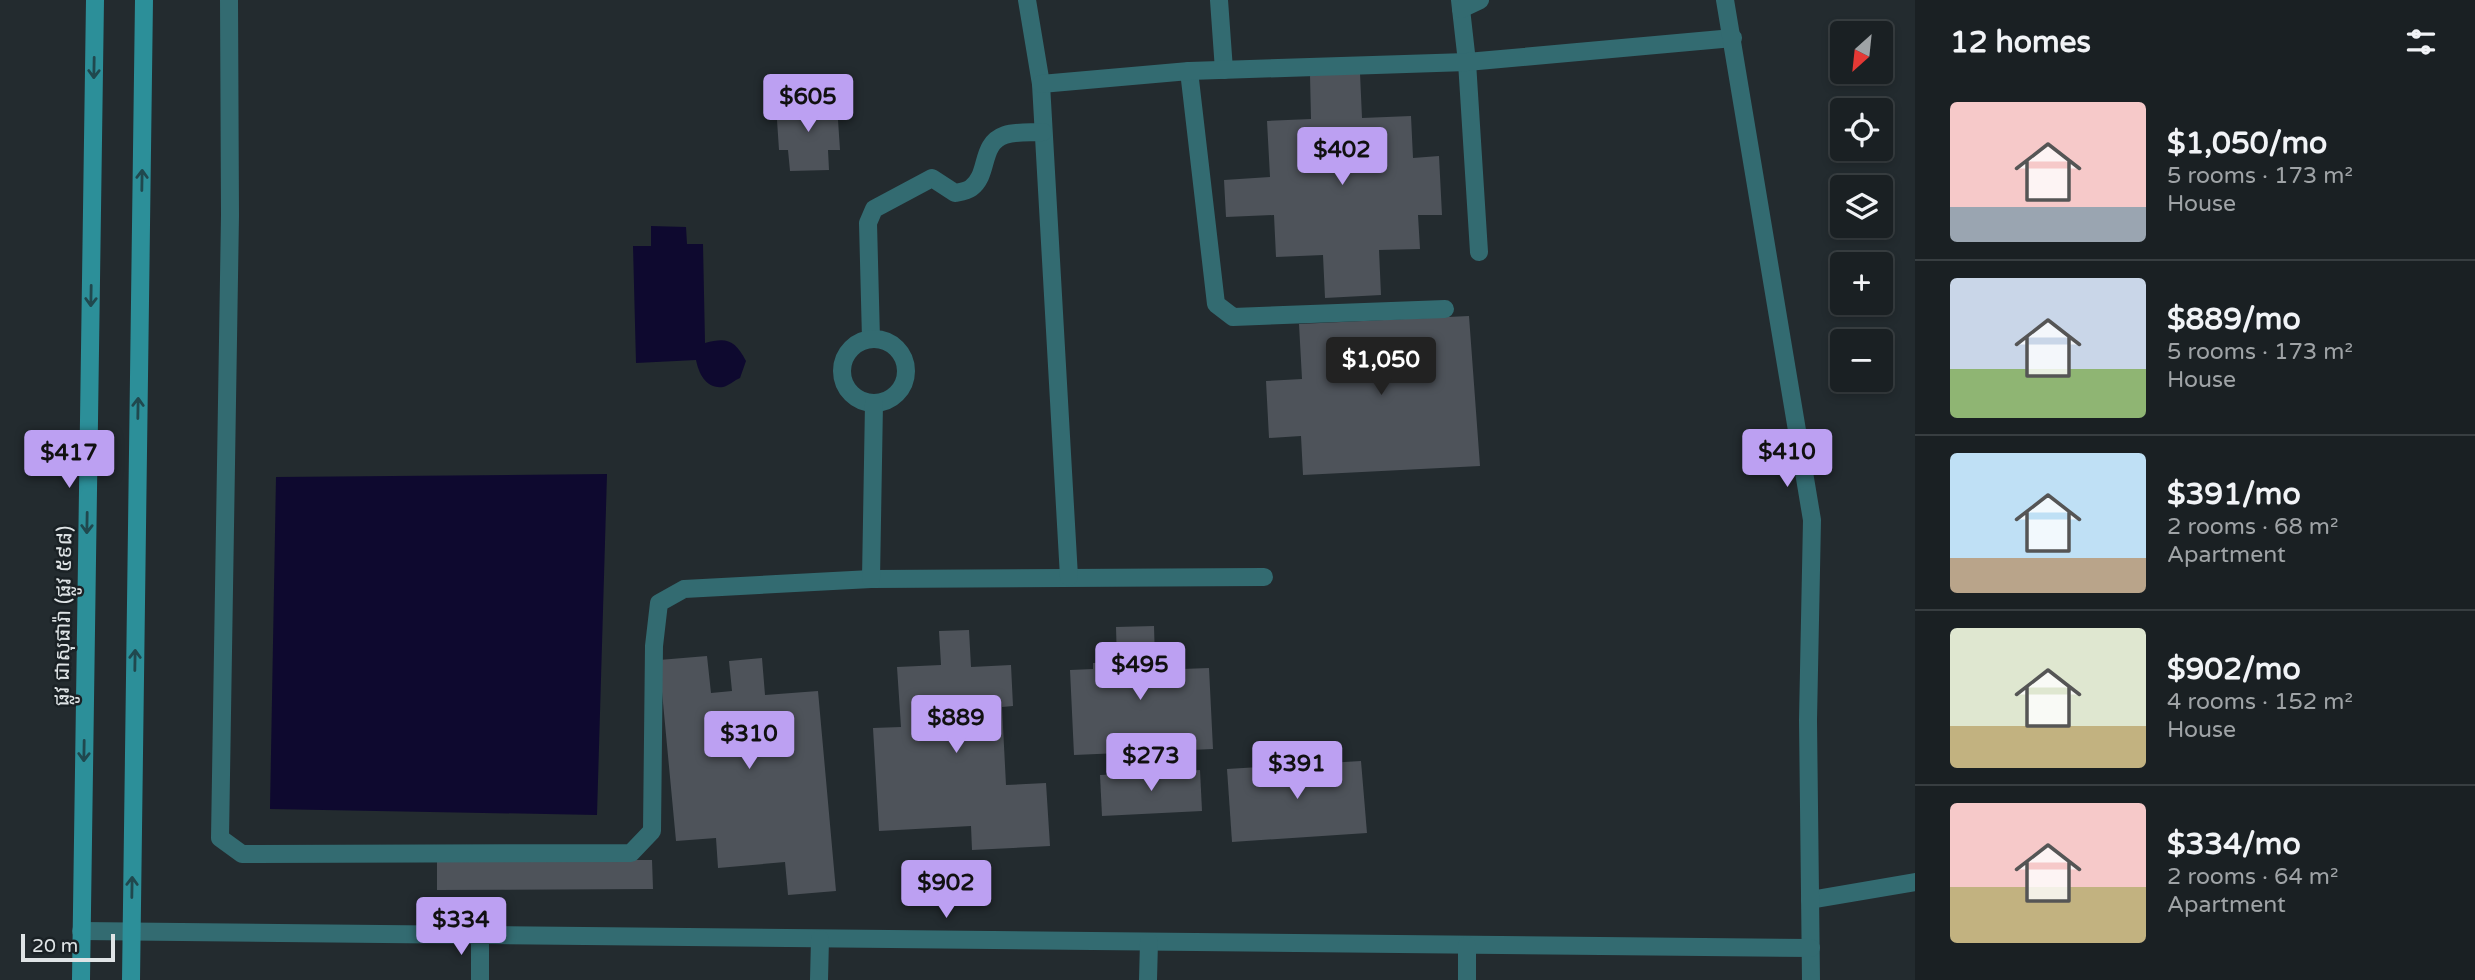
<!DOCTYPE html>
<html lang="en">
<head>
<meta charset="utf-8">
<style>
	body { margin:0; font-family:"Varela Round","Noto Sans Khmer",sans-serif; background:#23282b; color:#f1f3f6; height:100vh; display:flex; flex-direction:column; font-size:26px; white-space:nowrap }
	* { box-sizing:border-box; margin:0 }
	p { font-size:23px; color:#9fa3a6 }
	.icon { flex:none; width:38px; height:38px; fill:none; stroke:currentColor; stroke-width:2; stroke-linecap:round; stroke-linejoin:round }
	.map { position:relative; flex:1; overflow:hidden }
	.panel { display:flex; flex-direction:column; background:#1a2023; width:560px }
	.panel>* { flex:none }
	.needle { width:46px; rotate:207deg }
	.tools { position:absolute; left:1830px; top:21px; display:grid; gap:14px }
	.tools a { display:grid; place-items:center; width:63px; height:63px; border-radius:7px; background:#1a2023; box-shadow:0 4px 10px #0003,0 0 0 2px #383e41; font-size:35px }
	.scale { position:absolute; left:21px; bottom:18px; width:94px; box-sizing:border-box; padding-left:7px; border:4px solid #dfe4e6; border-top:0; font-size:19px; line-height:24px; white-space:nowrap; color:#dfe4e6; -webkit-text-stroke:5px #1a2125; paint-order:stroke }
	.price { position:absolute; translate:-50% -60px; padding:0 16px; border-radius:7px; background:#bca0f2; color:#111; font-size:23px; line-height:46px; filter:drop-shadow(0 2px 4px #0008) }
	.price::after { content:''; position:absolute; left:50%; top:42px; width:21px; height:16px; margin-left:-10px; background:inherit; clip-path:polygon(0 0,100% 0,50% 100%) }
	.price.active { background:#222; color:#fff }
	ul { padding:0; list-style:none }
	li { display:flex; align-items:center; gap:21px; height:175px; padding:0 35px }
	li+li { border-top:2px solid #383e41 }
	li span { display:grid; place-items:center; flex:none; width:196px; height:140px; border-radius:7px; color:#555 }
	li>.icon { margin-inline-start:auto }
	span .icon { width:84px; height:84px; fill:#fffc; stroke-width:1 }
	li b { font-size:30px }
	h2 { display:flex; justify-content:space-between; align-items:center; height:84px; padding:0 35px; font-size:30px }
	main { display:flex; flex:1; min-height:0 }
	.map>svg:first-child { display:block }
	.water { fill:#0e092f }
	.building { fill:#4e535a }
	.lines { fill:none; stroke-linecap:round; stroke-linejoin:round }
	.service { stroke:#336b71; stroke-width:18 }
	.minor { stroke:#336b71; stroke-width:18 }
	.secondary { stroke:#2c8f99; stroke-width:18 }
	.oneway { stroke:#20484e }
	.labels { text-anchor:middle; stroke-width:5; stroke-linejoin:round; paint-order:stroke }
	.street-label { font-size:21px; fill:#dfe4e6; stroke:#1a2125 }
</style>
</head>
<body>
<main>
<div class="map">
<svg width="1915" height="980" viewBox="0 0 1915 980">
	<rect width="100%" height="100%" fill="#232b2f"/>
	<g class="water">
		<path d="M651,226l35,1 1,17h16l2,99c22,-6 30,-3 41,18l-6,17c-5,2 -12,8 -17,9 -17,2 -24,-13 -27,-27l-60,3 -3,-117h18z"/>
		<path d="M607,474l-10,341 -327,-6 6,-332z"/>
	</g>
	<g class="building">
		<path d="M1360,73l2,45 49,-2 2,42 26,-2 3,59h-24l2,34 -41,1 2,45 -56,3 -2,-43 -47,2 -2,-42 -48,2 -2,-37 46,-3 -3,-56 44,-2 -1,-44z"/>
		<path d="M827,97l1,23h10l2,30h-12l1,20 -39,1 -2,-21h-9l-2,-30 12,-1 -1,-20z"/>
		<path d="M1469,316l11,150 -177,9 -2,-39 -32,2 -3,-57 36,-2 -3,-55z"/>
		<path d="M1154,626l1,35 27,-2v10l27,-1 4,81 -139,6 -4,-85 23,-1v-6l24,-1 -1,-35z"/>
		<path d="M969,630l2,37 40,-2 2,41 -11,1 4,78 40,-2 4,63 -78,4 -1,-24 -92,5 -6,-103 28,-1 -4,-60 44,-2 -2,-34z"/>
		<path d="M707,656l4,37 21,-2 -3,-30 33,-3 3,37 53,-4 18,200 -48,4 -3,-33 -67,6 -2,-30 -40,3 -17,-181z"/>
		<path d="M1361,761l6,72 -135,9 -5,-73z"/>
		<path d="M1200,770l2,41 -100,5 -2,-41z"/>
		<path d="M437,860h215l1,29 -216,1z"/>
	</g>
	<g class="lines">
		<g class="service">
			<path d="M229,0l1,215 -10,623 22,16 389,-1 21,-22 2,-185 5,-43 25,-14 187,-10 393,-2"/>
			<path d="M1027,0l14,84 28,493"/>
			<path d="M1219,0l5,70"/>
			<path d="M1460,0l7,62 12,190"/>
			<path d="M1461,9l19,-9"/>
			<path d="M1189,71l27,233 17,13 212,-8"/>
			<path d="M1041,84l148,-13 278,-9 266,-24"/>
			<path d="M871,339l-3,-116 6,-14 58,-31 23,15c5,-1 12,-2 16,-5 19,-14 8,-44 34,-53 11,-4 27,-2 38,-3"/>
			<circle cx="874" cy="371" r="32"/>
			<path d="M871,579l3,-176"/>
			<path d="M1810,900l105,-18"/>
		</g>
		<g class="minor">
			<path d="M1725,0l87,520 -4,200 3,260"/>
			<path d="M81,931l1730,17"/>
			<path d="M480,980v-45"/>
			<path d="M819,980l1,-41"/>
			<path d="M1148,980l1,-38"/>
			<path d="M1467,980v-35"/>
		</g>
		<g class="secondary">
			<path d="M81,980l14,-980"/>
			<path d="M131,980l13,-980"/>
		</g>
	</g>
	<defs><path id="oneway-shaft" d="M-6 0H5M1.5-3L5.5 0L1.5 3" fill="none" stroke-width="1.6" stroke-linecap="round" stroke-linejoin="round" transform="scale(1.75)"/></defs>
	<g class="oneway">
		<use href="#oneway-shaft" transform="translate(94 68) rotate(91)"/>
		<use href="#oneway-shaft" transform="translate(142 180) rotate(-89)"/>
		<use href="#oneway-shaft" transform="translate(91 296) rotate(91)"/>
		<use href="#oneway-shaft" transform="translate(138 408) rotate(-89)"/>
		<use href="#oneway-shaft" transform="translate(87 523) rotate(91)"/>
		<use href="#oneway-shaft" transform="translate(135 660) rotate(-89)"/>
		<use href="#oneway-shaft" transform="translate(84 751) rotate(91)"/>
		<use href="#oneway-shaft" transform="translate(132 887) rotate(-89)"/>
	</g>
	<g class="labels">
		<g class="street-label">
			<text transform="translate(63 616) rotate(-89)" y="7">ផ្លូវ ជាសុផារ៉ា (ផ្លូវ ៥៩៨)</text>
		</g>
	</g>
</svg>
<div class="tools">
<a><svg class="needle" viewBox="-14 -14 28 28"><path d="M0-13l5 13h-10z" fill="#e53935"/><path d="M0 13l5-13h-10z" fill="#9fa3a6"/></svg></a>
<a><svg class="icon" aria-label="locate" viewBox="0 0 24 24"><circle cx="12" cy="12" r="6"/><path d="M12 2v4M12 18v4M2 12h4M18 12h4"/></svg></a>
<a><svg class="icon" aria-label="layers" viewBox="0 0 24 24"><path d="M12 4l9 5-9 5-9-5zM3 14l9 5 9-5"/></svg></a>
<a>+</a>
<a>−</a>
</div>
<div class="scale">20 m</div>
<b class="price" style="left:808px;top:134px">$605</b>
<b class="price" style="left:1342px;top:187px">$402</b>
<b class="price active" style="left:1381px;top:397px">$1,050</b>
<b class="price" style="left:1787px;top:489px">$410</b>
<b class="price" style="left:69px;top:490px">$417</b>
<b class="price" style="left:1140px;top:702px">$495</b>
<b class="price" style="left:956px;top:755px">$889</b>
<b class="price" style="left:749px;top:771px">$310</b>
<b class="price" style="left:1151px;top:793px">$273</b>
<b class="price" style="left:1297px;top:801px">$391</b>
<b class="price" style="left:946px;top:920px">$902</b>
<b class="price" style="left:461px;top:957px">$334</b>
</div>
<section class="panel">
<h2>12 homes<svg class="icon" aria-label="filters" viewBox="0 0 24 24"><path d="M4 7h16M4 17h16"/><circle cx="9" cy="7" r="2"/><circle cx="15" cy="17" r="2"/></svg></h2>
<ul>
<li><span style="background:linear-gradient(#f6c9c9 75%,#9aa5b1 0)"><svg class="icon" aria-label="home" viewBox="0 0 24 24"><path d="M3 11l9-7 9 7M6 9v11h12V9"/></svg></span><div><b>$1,050/mo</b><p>5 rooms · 173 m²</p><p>House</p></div></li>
<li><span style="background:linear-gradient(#c9d6e8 65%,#8fb573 0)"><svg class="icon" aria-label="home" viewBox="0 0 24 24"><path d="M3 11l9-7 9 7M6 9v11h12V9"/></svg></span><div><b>$889/mo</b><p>5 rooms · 173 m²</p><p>House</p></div></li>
<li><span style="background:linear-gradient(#bfe0f5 75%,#b9a48a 0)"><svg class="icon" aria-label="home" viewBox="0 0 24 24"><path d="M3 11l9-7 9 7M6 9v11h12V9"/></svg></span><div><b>$391/mo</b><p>2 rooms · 68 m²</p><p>Apartment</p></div></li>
<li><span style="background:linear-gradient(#dfe7d0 70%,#c2b280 0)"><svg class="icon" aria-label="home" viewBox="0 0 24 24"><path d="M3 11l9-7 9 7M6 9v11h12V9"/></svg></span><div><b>$902/mo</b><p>4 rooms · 152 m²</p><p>House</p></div></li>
<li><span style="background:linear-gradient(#f6c9c9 60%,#c2b280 0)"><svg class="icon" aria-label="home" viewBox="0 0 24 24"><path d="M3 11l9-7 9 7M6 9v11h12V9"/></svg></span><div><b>$334/mo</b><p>2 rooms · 64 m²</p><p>Apartment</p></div></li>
</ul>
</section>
</main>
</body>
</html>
